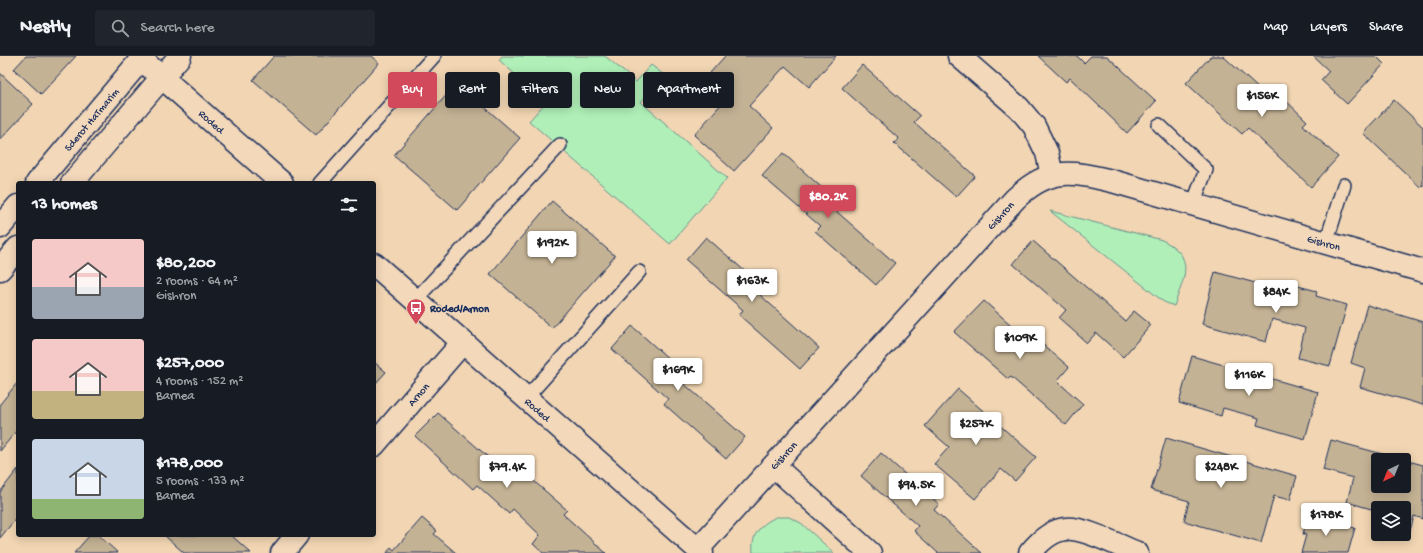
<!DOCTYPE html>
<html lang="en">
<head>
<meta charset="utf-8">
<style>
	body { margin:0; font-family:"Gochi Hand",sans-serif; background:#20242c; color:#f1f3f6; height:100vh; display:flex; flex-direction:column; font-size:15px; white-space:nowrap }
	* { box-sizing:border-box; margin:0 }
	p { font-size:13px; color:#9ea1a6 }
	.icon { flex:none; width:22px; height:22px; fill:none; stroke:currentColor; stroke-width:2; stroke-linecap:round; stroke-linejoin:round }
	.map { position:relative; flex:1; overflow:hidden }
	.side { position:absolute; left:16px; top:125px; width:360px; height:356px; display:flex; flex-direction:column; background:#171b24; border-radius:4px; box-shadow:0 2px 10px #0003 }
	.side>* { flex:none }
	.guide { position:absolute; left:388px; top:16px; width:380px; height:36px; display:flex; gap:8px }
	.needle { width:26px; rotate:223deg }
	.controls { position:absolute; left:1371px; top:397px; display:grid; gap:8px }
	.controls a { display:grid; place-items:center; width:40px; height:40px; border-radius:4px; background:#171b24; box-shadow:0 2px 10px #0003; font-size:20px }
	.price { position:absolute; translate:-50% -34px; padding:0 9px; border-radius:4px; background:#fff; color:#222; font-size:13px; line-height:26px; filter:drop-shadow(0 1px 2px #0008) }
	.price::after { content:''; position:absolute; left:50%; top:24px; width:12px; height:9px; margin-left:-6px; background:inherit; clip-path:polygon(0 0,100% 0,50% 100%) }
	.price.on { background:#d1495b; color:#fff }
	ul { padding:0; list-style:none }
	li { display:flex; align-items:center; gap:12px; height:100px; padding:0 16px }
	li span { display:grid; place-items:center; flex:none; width:112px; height:80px; border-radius:4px; color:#555 }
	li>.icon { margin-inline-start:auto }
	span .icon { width:48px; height:48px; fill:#fffc; stroke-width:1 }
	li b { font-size:17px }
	h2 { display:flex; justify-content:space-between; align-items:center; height:48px; padding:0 16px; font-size:17px }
	.chip { padding:0 14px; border-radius:4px; background:#171b24; box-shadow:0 2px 10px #0003; font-size:14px; line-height:36px }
	.chip.on { background:#d1495b; color:#fff }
	header { display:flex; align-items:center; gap:24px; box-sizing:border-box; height:56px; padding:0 20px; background:#171b24; border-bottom:1px solid #363941 }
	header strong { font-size:19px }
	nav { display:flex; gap:22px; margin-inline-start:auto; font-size:14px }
	.search { width:280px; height:36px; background:#20242c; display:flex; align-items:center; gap:10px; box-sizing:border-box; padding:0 14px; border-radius:4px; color:#9ea1a6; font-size:15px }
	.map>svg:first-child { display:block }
	.green { fill:#b0f0b8; stroke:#66908b }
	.building { fill:#c4b294; stroke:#1b2f5e; fill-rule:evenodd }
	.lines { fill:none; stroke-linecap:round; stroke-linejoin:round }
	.lane-casing { stroke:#1b2f5e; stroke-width:16 }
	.street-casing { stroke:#1b2f5e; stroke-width:25 }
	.secondary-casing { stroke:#1b2f5e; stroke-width:25 }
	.lane { stroke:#f3d8ba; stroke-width:13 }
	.street { stroke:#f3d8ba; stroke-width:22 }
	.secondary { stroke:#f3d8ba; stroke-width:22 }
	.labels { text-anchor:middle; stroke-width:3; stroke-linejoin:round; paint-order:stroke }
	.street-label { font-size:11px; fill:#1b2f5e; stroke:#f3d8ba }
	.poi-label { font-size:11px; font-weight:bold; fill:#1b2f5e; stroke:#f3d8ba; text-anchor:start }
</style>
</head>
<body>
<header>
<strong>Nestly</strong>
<div class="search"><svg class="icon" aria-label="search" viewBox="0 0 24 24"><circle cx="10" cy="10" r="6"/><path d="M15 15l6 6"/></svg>Search here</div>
<nav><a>Map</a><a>Layers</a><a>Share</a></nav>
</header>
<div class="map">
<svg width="1423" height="497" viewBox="0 0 1423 497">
	<rect width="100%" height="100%" fill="#f2d6b3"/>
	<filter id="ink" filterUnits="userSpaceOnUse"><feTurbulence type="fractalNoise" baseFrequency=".025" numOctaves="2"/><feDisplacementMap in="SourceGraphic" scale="8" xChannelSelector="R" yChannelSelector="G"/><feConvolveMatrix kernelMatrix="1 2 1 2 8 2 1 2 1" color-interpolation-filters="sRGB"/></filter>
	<g filter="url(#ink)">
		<g class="green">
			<path d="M502,0h103l31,26 15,-17 13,10 -23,27 86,76 -57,66 -141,-123 17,-19 -47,-42z"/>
			<path d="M1050,155l112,29c35,17 22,37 12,66l-10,-4z"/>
			<path d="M776,461h13l12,6 33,30h-81c-2,-19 7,-28 23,-36z"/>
		</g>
		<g class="building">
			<path d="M26,0h50l-35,38 -27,-25z"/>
			<path d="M274,0h97l8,7 -63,72 -63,-55z"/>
			<path d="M725,0h111l-27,31 -24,-21 -36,40 24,22 -39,43 -40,-36 37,-42 -21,-20z"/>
			<path d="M1038,0h39l7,7 7,-7h16l49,45 -29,32 -57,-55 -4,4z"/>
			<path d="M1211,0h12l50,46 7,-7 27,26 -4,4 35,32 -27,30 -63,-59 -6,6 -56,-51z"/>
			<path d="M1313,0h63l8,8 -37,40 -26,-24 8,-9z"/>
			<path d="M862,9l58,51 -6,6 61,54 -19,21 -62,-54 5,-4 -57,-51z"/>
			<path d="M0,17l33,31 -33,36z"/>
			<path d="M457,27l63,55 -63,72 -63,-55z"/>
			<path d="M1394,44l29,27v59l-1,-1 -2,2 -57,-54z"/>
			<path d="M783,97l57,51 -5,6 60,53 -19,22 -61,-54 5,-5 -58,-50z"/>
			<path d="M552,145l63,55 -63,72 -62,-54z"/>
			<path d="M706,181l58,51 -5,6 60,54 -19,21 -61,-54 4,-5 -57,-50z"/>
			<path d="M1033,185l92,80 9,-10 17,14 -28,32 -27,-24 -9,10 -28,-25 7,-8 -53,-46z"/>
			<path d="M1215,216l66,18 2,-8 34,9 -1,5 31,9 -17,61 -32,-8 7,-30 -33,-9 -6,23 -64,-18z"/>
			<path d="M984,245l53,47 4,-5 28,24 -12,14 26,23 -17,21 -55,-48 -3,2 -54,-47z"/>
			<path d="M1367,249l56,17v83l-63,-18 5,-19 -14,-5z"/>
			<path d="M632,270l57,51 -6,6 62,54 -19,22 -62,-55 4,-5 -56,-50z"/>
			<path d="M1192,300l126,36 -13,47 -48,-14 2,-7 -36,-10 -2,8 -42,-13z"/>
			<path d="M374,306l12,10 -12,13z"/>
			<path d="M18,326v47l-18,22v-47z"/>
			<path d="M958,333l78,68 -21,24 -14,-12 -26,30 -41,-35 15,-17 -24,-21z"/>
			<path d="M438,357l58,51 9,-8 62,54 -4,4 43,39h-63l-10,-9 7,-9 -27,-26 -4,5 -32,-29 -4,4 -58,-53z"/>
			<path d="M1166,382l131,38 -7,24 -16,-4 -13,47 -77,-22 5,-20 -38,-11z"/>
			<path d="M1331,384l92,25v54l-9,-3 -6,23 -16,-5h12v-26h-26v3l-31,-9 6,-24 -30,-8zM1378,404h26v26h-26z"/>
			<path d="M881,397l58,51 -5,6 48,43h-44l-24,-22 4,-5 -57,-50z"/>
			<path d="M18,413v47l-18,22v-46z"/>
			<path d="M1308,459l47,13 -7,25h-47l5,-18 -3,-1z"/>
			<path d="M422,462l15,13 -3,3 22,19h-69l4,-6 3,3z"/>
			<path d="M90,479h8l20,18h-44z"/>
			<path d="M164,479h67l20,18h-67z"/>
		</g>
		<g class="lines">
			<g class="lane-casing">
				<g id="lane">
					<path d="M1159,69l47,45 -13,34"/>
					<path d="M320,127l114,-127"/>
					<path d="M1326,187l18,-58"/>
					<path d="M415,244l145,-155"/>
					<path d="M526,342l113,-126"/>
				</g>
			</g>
			<g class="street-casing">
				<g id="street">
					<path d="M959,0l60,52 15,18 13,27 5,22"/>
					<path d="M141,3l141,124"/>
					<path d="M374,208l328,289"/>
					<path d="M374,389l89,-103"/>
					<path d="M774,410l96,87"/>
					<path d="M698,493l317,-350c33,-32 55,-28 97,-18l311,90"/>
					<path d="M282,497l15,-18"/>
					<path d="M1030,497c9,-11 21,-23 36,-24 18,-2 53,17 71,24"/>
				</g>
			</g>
			<g class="secondary-casing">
				<g id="secondary">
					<path d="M37,127l107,-127"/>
					<path d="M72,127l108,-127"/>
					<path d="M0,171l18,-21"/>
					<path d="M0,213l18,-21"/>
				</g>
			</g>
			<use href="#lane" class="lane"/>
			<use href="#street" class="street"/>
			<use href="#secondary" class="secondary"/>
		</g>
	</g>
	<defs>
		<g id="bus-pin" transform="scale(1)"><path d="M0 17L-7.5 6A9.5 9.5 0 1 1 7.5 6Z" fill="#d1495b" stroke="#f3d8ba"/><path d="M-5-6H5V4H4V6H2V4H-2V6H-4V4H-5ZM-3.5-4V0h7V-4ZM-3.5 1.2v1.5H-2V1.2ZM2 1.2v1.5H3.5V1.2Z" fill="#fff"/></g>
	</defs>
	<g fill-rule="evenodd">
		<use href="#bus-pin" x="416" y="252"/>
	</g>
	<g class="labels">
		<g class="street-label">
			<text transform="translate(91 63) rotate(-50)" y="4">Sderot HaTmarim</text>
			<text transform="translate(212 65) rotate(41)" y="4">Roded</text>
			<text transform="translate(1000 159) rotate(-48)" y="4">Gishron</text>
			<text transform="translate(1324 186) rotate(16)" y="4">Gishron</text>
			<text transform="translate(418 338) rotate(-49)" y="4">Arnon</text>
			<text transform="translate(538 353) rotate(41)" y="4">Roded</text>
			<text transform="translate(783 399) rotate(-48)" y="4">Gishron</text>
		</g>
		<g class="poi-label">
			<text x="430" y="256">Roded/Arnon</text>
		</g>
	</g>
</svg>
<div class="controls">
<a><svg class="needle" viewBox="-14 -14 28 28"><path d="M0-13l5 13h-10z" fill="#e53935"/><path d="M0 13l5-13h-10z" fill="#9ea1a6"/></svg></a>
<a><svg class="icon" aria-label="layers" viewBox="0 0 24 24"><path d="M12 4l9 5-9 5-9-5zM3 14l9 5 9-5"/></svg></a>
</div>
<b class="price" style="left:1262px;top:62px">$156K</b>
<b class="price on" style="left:828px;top:163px">$80.2K</b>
<b class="price" style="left:552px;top:209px">$192K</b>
<b class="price" style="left:752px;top:247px">$163K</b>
<b class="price" style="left:1276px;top:258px">$84K</b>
<b class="price" style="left:1020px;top:304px">$109K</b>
<b class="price" style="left:678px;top:336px">$169K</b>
<b class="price" style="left:1249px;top:341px">$116K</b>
<b class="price" style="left:976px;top:390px">$257K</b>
<b class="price" style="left:507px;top:433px">$79.4K</b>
<b class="price" style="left:1221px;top:433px">$248K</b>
<b class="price" style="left:916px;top:451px">$94.5K</b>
<b class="price" style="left:1326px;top:481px">$178K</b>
<div class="guide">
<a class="chip on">Buy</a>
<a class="chip">Rent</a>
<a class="chip">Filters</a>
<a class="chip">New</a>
<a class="chip">Apartment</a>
</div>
<section class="side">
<h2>13 homes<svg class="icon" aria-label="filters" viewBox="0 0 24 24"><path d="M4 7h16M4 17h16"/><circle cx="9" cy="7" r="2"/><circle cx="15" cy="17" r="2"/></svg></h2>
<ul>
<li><span style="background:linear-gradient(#f6c9c9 60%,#9aa5b1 0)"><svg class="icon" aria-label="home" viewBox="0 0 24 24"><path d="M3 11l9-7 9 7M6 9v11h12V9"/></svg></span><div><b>$80,200</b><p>2 rooms · 64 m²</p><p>Gishron</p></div></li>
<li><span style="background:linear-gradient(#f6c9c9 65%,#c2b280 0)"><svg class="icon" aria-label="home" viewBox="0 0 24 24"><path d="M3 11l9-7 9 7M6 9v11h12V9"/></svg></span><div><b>$257,000</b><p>4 rooms · 152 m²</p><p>Barnea</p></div></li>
<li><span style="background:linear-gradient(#c9d6e8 75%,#8fb573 0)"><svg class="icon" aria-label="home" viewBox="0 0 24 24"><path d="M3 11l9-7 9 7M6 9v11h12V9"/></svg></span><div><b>$178,000</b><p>5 rooms · 133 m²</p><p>Barnea</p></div></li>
</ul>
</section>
</div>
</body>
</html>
